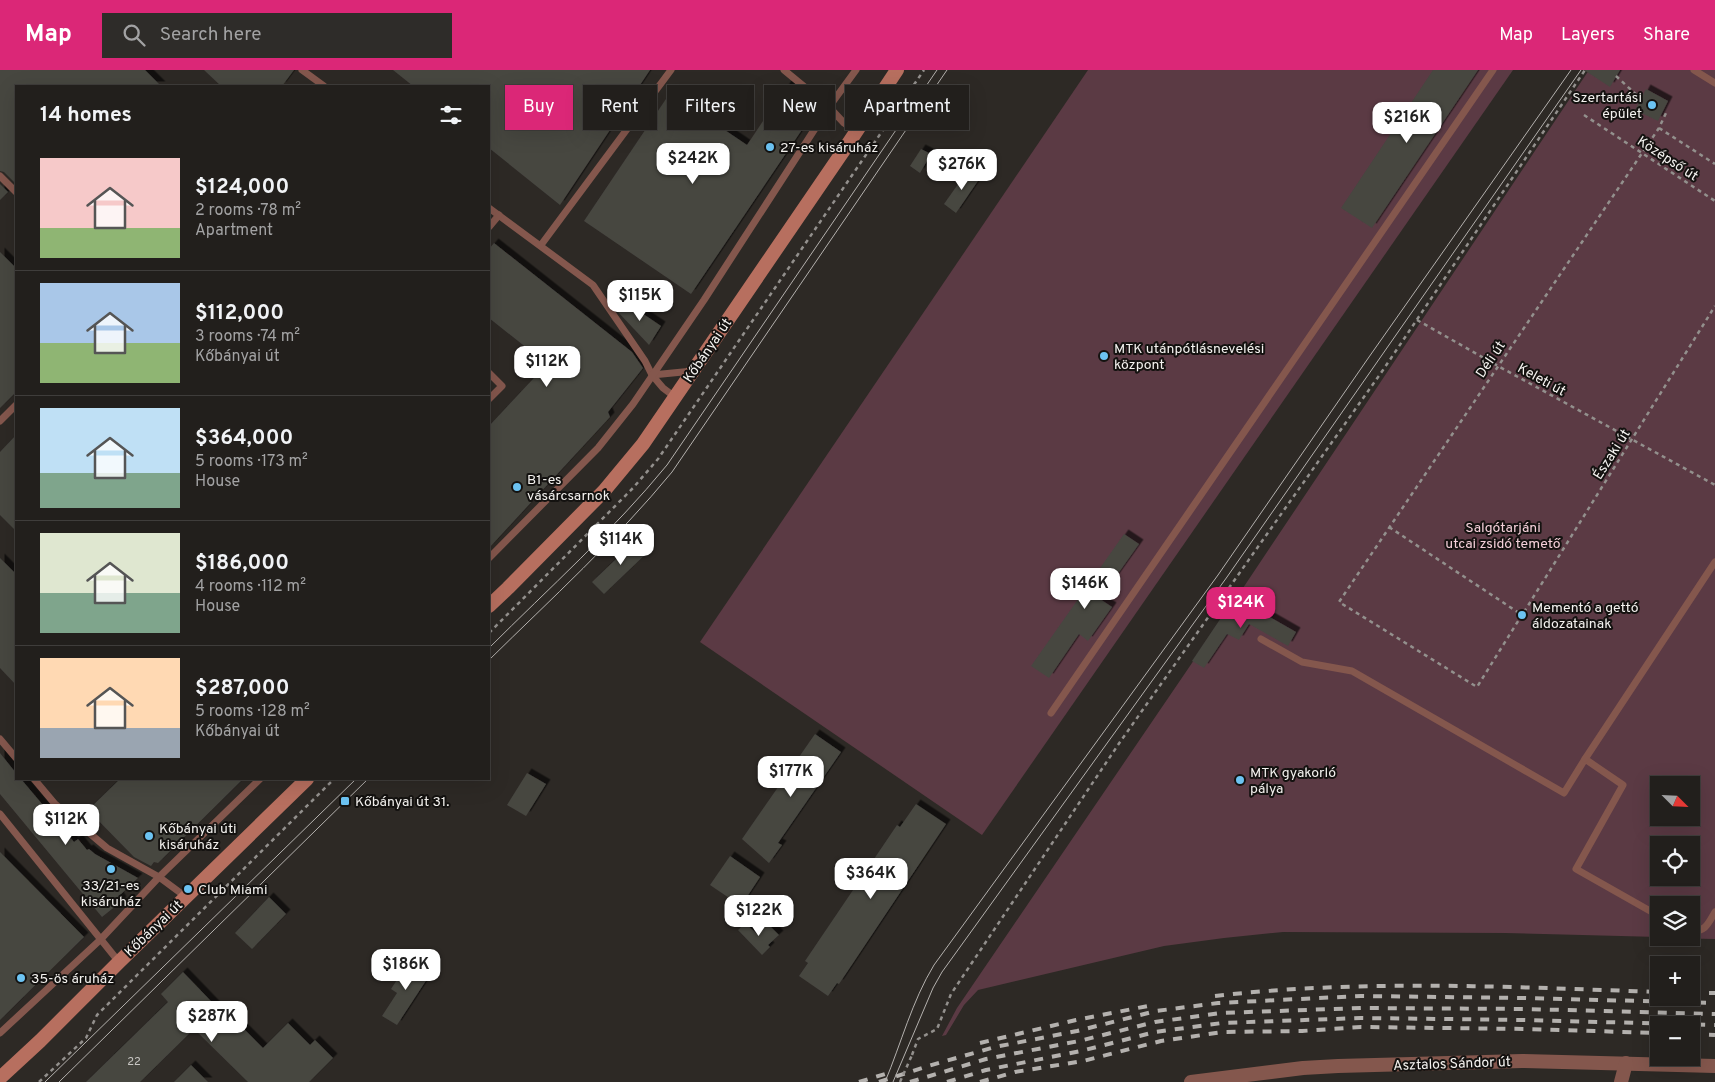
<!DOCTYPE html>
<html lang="en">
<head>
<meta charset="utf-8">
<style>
	body { margin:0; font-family:Overpass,sans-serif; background:#2e2c29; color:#f1f3f6; height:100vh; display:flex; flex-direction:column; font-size:19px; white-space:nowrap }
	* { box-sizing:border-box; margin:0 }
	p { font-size:16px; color:#a2a2a3 }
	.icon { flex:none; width:28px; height:28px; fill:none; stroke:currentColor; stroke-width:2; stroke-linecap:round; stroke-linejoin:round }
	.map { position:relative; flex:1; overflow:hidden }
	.panel { position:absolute; left:15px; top:15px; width:475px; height:695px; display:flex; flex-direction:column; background:#221f1c; border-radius:0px; box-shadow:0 5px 20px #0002,0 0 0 1px #3f3d3b }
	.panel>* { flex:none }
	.hud { position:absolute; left:505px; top:15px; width:475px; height:45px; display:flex; gap:10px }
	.needle { width:32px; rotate:114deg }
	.tools { position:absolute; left:1650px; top:706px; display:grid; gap:10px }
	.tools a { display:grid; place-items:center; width:50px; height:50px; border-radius:0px; background:#221f1c; box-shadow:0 5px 20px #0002,0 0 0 1px #3f3d3b; font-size:25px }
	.price { position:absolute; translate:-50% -42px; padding:0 11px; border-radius:10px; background:#fff; color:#222; font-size:16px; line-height:32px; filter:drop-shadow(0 1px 2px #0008) }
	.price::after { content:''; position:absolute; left:50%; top:30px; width:15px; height:11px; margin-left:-8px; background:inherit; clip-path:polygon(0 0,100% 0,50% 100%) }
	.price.active { background:#db2777; color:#fff }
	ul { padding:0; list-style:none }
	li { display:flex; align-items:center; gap:15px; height:125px; padding:0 25px }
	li+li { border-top:1px solid #3f3d3b }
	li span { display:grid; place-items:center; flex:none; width:140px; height:100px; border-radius:0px; color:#555 }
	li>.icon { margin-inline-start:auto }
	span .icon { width:60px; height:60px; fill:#fffc; stroke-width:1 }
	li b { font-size:21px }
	h2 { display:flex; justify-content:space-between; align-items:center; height:60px; padding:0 25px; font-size:21px }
	.tag { padding:0 18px; border-radius:0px; background:#221f1c; box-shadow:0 5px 20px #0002,0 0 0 1px #3f3d3b; font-size:18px; line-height:45px }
	.tag.active { background:#db2777; color:#fff }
	header { display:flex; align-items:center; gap:30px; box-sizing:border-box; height:70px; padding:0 25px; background:#db2777; color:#fff }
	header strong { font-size:24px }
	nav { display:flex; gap:28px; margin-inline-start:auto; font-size:18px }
	.search { width:350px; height:45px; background:#2e2c29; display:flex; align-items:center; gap:12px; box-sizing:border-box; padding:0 18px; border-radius:0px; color:#a2a2a3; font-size:19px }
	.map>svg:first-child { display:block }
	.green { fill:#5b3a44; fill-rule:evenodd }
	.building { fill:#474641; filter:url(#shadow) }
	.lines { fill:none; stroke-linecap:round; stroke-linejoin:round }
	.path { stroke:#93908d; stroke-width:2.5; stroke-dasharray:4 4; stroke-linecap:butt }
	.service { stroke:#84574d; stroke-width:7 }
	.minor { stroke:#84574d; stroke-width:14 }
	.secondary { stroke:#b76f5f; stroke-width:14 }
	.tram { stroke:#b4b1ae; stroke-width:1 }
	.rail { stroke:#b4b1ae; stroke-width:4; stroke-dasharray:9 9; stroke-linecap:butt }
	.path-bridge { stroke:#93908d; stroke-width:2.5; stroke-dasharray:4 4; stroke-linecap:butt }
	.poi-dot { fill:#6cc3f2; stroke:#141210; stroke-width:2 }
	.labels { text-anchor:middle; stroke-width:4; stroke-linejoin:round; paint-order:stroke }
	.number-label { font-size:11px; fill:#c9c7c4 }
	.poi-label { font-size:14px; fill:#f4f2ef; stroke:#141210; text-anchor:start }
	.street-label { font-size:14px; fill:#f4f2ef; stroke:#141210 }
	.park-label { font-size:14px; fill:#f5d0da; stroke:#141210 }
</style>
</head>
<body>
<header>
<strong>Map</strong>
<div class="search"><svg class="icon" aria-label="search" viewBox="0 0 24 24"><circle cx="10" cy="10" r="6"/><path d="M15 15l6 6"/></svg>Search here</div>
<nav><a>Map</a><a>Layers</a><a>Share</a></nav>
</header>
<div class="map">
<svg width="1715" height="1012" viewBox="0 0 1715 1012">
	<defs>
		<filter id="shadow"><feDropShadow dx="4.5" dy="-4.5" stdDeviation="0" flood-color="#0009"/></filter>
	</defs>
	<rect width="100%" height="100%" fill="#2d2925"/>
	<g class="green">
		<path d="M1088,0h425l-531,765 -282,-193z"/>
		<path d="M1589,0h126v869l-54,-1h30v-33h-32v32l-154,-4 -222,-1 -59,6 -60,8 -186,44 -14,15 -18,30 -4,1 15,-28 282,-414zM1659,715h32v33h-32zM1659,775h32v33h-32z"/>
	</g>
	<g class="building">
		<path d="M0,0h145l16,16h-145v98l-12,-12 -4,-1z"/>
		<path d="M204,0h90l-12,16h-61z"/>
		<path d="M393,0h257l-90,135 -71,-57v-62h-76z"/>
		<path d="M1433,0h45l-106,158 -31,-20z"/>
		<path d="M1584,0h36l-10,17z"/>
		<path d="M787,15l31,21 -127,188 -107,-73 86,-128 77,52z"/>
		<path d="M1646,19l22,12 -10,20 -23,-11z"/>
		<path d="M921,79l10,5 -11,19 -10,-7z"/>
		<path d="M968,100l12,8 -24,35 -12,-9z"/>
		<path d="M0,114l8,8 -8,8z"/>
		<path d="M494,173l138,109 11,16 -35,44 2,5 -121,131v-122l58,-62 -58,-46v-69z"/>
		<path d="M0,182l16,16v124l-16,16z"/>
		<path d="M624,231l37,25 -12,19 -31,-33z"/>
		<path d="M16,365v96l-16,-16v-63z"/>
		<path d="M1124,464l15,10 -39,55 12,8 -24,34 -9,-7 -30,44 -18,-12z"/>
		<path d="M638,468l12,12 -46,44 -12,-12z"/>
		<path d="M0,488l16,16v111l-16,-17z"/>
		<path d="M1235,527l61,35 -8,14 -39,-22 -10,16 -12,-6 -23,34 -12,-7z"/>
		<path d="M815,664l26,18 -63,91 4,2 -13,18 -27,-24z"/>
		<path d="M0,683l16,20v6h5l53,63 4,-3 9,11 2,-1 6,5 43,24 -19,18 3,5 -20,16 -102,-123z"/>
		<path d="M527,703l19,11 -20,32 -19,-11z"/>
		<path d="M120,709h123l-85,84 -4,-1 -3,4 -17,-9 -46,-47z"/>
		<path d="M916,734l30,20 -107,160 -2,-1 -9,13 -29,-20 9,-13 -3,-2 92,-136 3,2z"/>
		<path d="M0,782l84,85 -84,83z"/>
		<path d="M730,786l30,21 -19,29 -31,-21z"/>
		<path d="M269,827l17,17 -34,35 -17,-16z"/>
		<path d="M745,853l12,11 10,-11 12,12 -11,10 2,2 -8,8 -24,-25z"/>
		<path d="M410,890l21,13 -34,52 -15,-9 15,-23 -6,-4z"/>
		<path d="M183,902l50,52 3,-3 27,27 25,-25 22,22 5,-5 18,18 -24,24h-61l-54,-53 -54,53h-54l82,-80 -7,-8z"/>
		<path d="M191,995l17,17h-34z"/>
	</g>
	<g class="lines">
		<g class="path">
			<path d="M1616,6l25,23"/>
			<path d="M1584,45l131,86"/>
			<path d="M1659,58l56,36"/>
			<path d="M1417,250l81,46 217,119"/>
			<path d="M1389,457l130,86"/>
			<path d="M1524,542l191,-306"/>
			<path d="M1520,548l-1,-5 5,-1 1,5 -5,1 -43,69 -138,-85 320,-474 7,-15 -3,-2"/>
			<path d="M489,563l144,-145 25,-29 266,-389"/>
			<path d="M912,985l6,-16 19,-10 14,-35 169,-252 263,-372 202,-300"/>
			<path d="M39,1012l47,-44 11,-23 237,-236"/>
		</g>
		<g class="service">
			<path d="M302,0l22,16"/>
			<path d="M784,0l45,37 15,16 12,9"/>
			<path d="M1694,0l21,13"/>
			<path d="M0,106l16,16"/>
			<path d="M489,138l104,77 52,76 7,14 11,13 12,9"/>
			<path d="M489,157l10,-12"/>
			<path d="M541,175l130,-175"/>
			<path d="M489,303l13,13 -13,13"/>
			<path d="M652,305l41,-4"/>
			<path d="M0,351l16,-16"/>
			<path d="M489,488l109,-110 35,-44 71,-104 125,-193 27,-37"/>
			<path d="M1261,569l41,23 50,9 212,122 21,-34 38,26 -47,84 83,47"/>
			<path d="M1051,643l442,-643"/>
			<path d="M0,669l16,19"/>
			<path d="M1585,689l130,-197"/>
			<path d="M34,709l21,25 52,44 52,29 27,20"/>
			<path d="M0,744l119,148"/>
			<path d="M1691,862c15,-1 17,-8 24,-20"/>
			<path d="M0,963l100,-93 59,-63 101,-98"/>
		</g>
		<g class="minor">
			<path d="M1191,1012l112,-14 35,-2 184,-5 193,5"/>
			<path d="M1621,1012l5,-19"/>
		</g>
		<g class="secondary">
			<path d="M489,536l19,-18 96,-97 39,-47 203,-297 51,-77"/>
			<path d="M0,1008l40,-37 79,-79 188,-183"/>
		</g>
		<g class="tram">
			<path d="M489,578c60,-60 124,-117 178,-183l270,-395"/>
			<path d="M489,590c62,-61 128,-121 183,-188l275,-402"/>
			<path d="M45,1012l311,-303"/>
			<path d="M59,1012l309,-303"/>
			<path d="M885,1012c16,-38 27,-81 49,-117l284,-390 151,-218 202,-287"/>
			<path d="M893,1012l40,-94 9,-16 285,-395 354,-507"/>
		</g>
		<g class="rail">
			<path d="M1691,923h24"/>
			<path d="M1215,926c148,-17 296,-9 444,-4"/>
			<path d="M1691,964l24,1"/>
			<path d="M980,973l96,-23 77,-15"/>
			<path d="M859,1012l26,-8"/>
			<path d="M879,1012l49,-16 67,-19 82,-16 79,-20 62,-8 143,-7 165,2 189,5"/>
			<path d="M910,1012l76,-23 93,-18 76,-19 66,-9 140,-5 165,1 189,5"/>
			<path d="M947,1012l39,-12 95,-19 74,-19 67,-9 139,-5 164,2 190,5"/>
			<path d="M980,1012l35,-10 68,-11 78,-20 62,-9 79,-1 59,-4 164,2 134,4"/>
		</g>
		<path class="path-bridge" d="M900,1012l12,-27"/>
	</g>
	<g class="poi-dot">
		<circle cx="1652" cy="35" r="5"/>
		<circle cx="770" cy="77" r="5"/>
		<circle cx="1104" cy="286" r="5"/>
		<circle cx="517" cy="417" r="5"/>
		<circle cx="1522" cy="545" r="5"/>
		<circle cx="1240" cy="710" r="5"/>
		<rect x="340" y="726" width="10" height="10" rx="2.5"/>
		<circle cx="149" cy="766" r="5"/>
		<circle cx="111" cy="799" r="5"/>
		<circle cx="188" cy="819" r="5"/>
		<circle cx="21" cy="908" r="5"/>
	</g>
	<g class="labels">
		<g class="number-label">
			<text x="134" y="995">22</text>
		</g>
		<g class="poi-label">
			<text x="1642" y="32" text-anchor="end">Szertartási<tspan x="1642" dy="16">épület</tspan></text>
			<text x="780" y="82">27-es kisáruház</text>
			<text x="1114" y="283">MTK utánpótlásnevelési<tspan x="1114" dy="16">központ</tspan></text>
			<text x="527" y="414">B1-es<tspan x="527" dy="16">vásárcsarnok</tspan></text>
			<text x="1532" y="542">Mementó a gettó<tspan x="1532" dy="16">áldozatainak</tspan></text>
			<text x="1250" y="707">MTK gyakorló<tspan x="1250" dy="16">pálya</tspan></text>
			<text x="355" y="736">Kőbányai út 31.</text>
			<text x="159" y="763">Kőbányai úti<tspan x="159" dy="16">kisáruház</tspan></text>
			<text x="111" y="820" text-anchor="middle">33/21-es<tspan x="111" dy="16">kisáruház</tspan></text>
			<text x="198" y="824">Club Miami</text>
			<text x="31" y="913">35-ös áruház</text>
		</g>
		<g class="street-label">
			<text transform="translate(1668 88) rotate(33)" y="5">Középső út</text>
			<text transform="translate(707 280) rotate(-56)" y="5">Kőbányai út</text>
			<text transform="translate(1490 289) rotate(-56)" y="5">Déli út</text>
			<text transform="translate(1542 309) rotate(29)" y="5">Keleti út</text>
			<text transform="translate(1611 384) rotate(-58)" y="5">Északi út</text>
			<text transform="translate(153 858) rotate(-44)" y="5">Kőbányai út</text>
			<text transform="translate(1452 993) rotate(-2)" y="5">Asztalos Sándor út</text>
		</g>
		<g class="park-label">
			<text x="1503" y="462">Salgótarjáni<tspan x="1503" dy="16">utcai zsidó temető</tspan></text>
		</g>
	</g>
</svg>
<div class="tools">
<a><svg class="needle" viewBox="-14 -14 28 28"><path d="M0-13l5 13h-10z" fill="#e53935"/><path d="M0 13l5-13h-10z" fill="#a2a2a3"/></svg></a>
<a><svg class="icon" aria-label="locate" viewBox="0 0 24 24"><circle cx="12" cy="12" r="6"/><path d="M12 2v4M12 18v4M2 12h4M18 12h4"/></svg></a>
<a><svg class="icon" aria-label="layers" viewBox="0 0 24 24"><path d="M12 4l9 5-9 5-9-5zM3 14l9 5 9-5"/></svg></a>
<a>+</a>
<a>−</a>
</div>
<b class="price" style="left:1407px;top:74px">$216K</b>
<b class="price" style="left:693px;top:115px">$242K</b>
<b class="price" style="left:962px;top:121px">$276K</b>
<b class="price" style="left:640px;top:252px">$115K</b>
<b class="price" style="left:547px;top:318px">$112K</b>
<b class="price" style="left:621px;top:496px">$114K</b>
<b class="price" style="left:1085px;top:540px">$146K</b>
<b class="price active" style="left:1241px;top:559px">$124K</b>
<b class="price" style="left:791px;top:728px">$177K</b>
<b class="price" style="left:66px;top:776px">$112K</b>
<b class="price" style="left:871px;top:830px">$364K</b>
<b class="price" style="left:759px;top:867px">$122K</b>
<b class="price" style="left:406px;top:921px">$186K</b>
<b class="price" style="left:212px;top:973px">$287K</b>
<div class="hud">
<a class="tag active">Buy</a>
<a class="tag">Rent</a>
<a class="tag">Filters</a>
<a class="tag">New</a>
<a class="tag">Apartment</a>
</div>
<section class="panel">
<h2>14 homes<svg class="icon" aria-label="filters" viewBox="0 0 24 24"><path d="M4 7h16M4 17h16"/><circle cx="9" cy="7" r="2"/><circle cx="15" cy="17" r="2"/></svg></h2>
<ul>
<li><span style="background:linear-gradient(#f6c9c9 70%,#8fb573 0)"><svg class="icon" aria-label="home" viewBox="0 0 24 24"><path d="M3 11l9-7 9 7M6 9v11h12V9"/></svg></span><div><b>$124,000</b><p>2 rooms · 78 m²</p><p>Apartment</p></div></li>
<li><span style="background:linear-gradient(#a9c7e8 60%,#8fb573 0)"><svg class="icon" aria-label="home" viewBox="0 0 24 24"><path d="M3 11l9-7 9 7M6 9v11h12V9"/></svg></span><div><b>$112,000</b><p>3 rooms · 74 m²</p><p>Kőbányai út</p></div></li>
<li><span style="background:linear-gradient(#bfe0f5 65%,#7fa58c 0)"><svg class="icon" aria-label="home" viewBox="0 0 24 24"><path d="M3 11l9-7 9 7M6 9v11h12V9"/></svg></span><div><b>$364,000</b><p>5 rooms · 173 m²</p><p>House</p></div></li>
<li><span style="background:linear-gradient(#dfe7d0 60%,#7fa58c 0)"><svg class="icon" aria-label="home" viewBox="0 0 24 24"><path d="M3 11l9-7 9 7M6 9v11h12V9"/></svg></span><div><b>$186,000</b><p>4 rooms · 112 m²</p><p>House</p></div></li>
<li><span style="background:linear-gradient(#ffd9b3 70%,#9aa5b1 0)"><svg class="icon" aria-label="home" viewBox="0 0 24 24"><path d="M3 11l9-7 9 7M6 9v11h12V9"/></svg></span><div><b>$287,000</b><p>5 rooms · 128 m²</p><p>Kőbányai út</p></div></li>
</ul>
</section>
</div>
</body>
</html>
